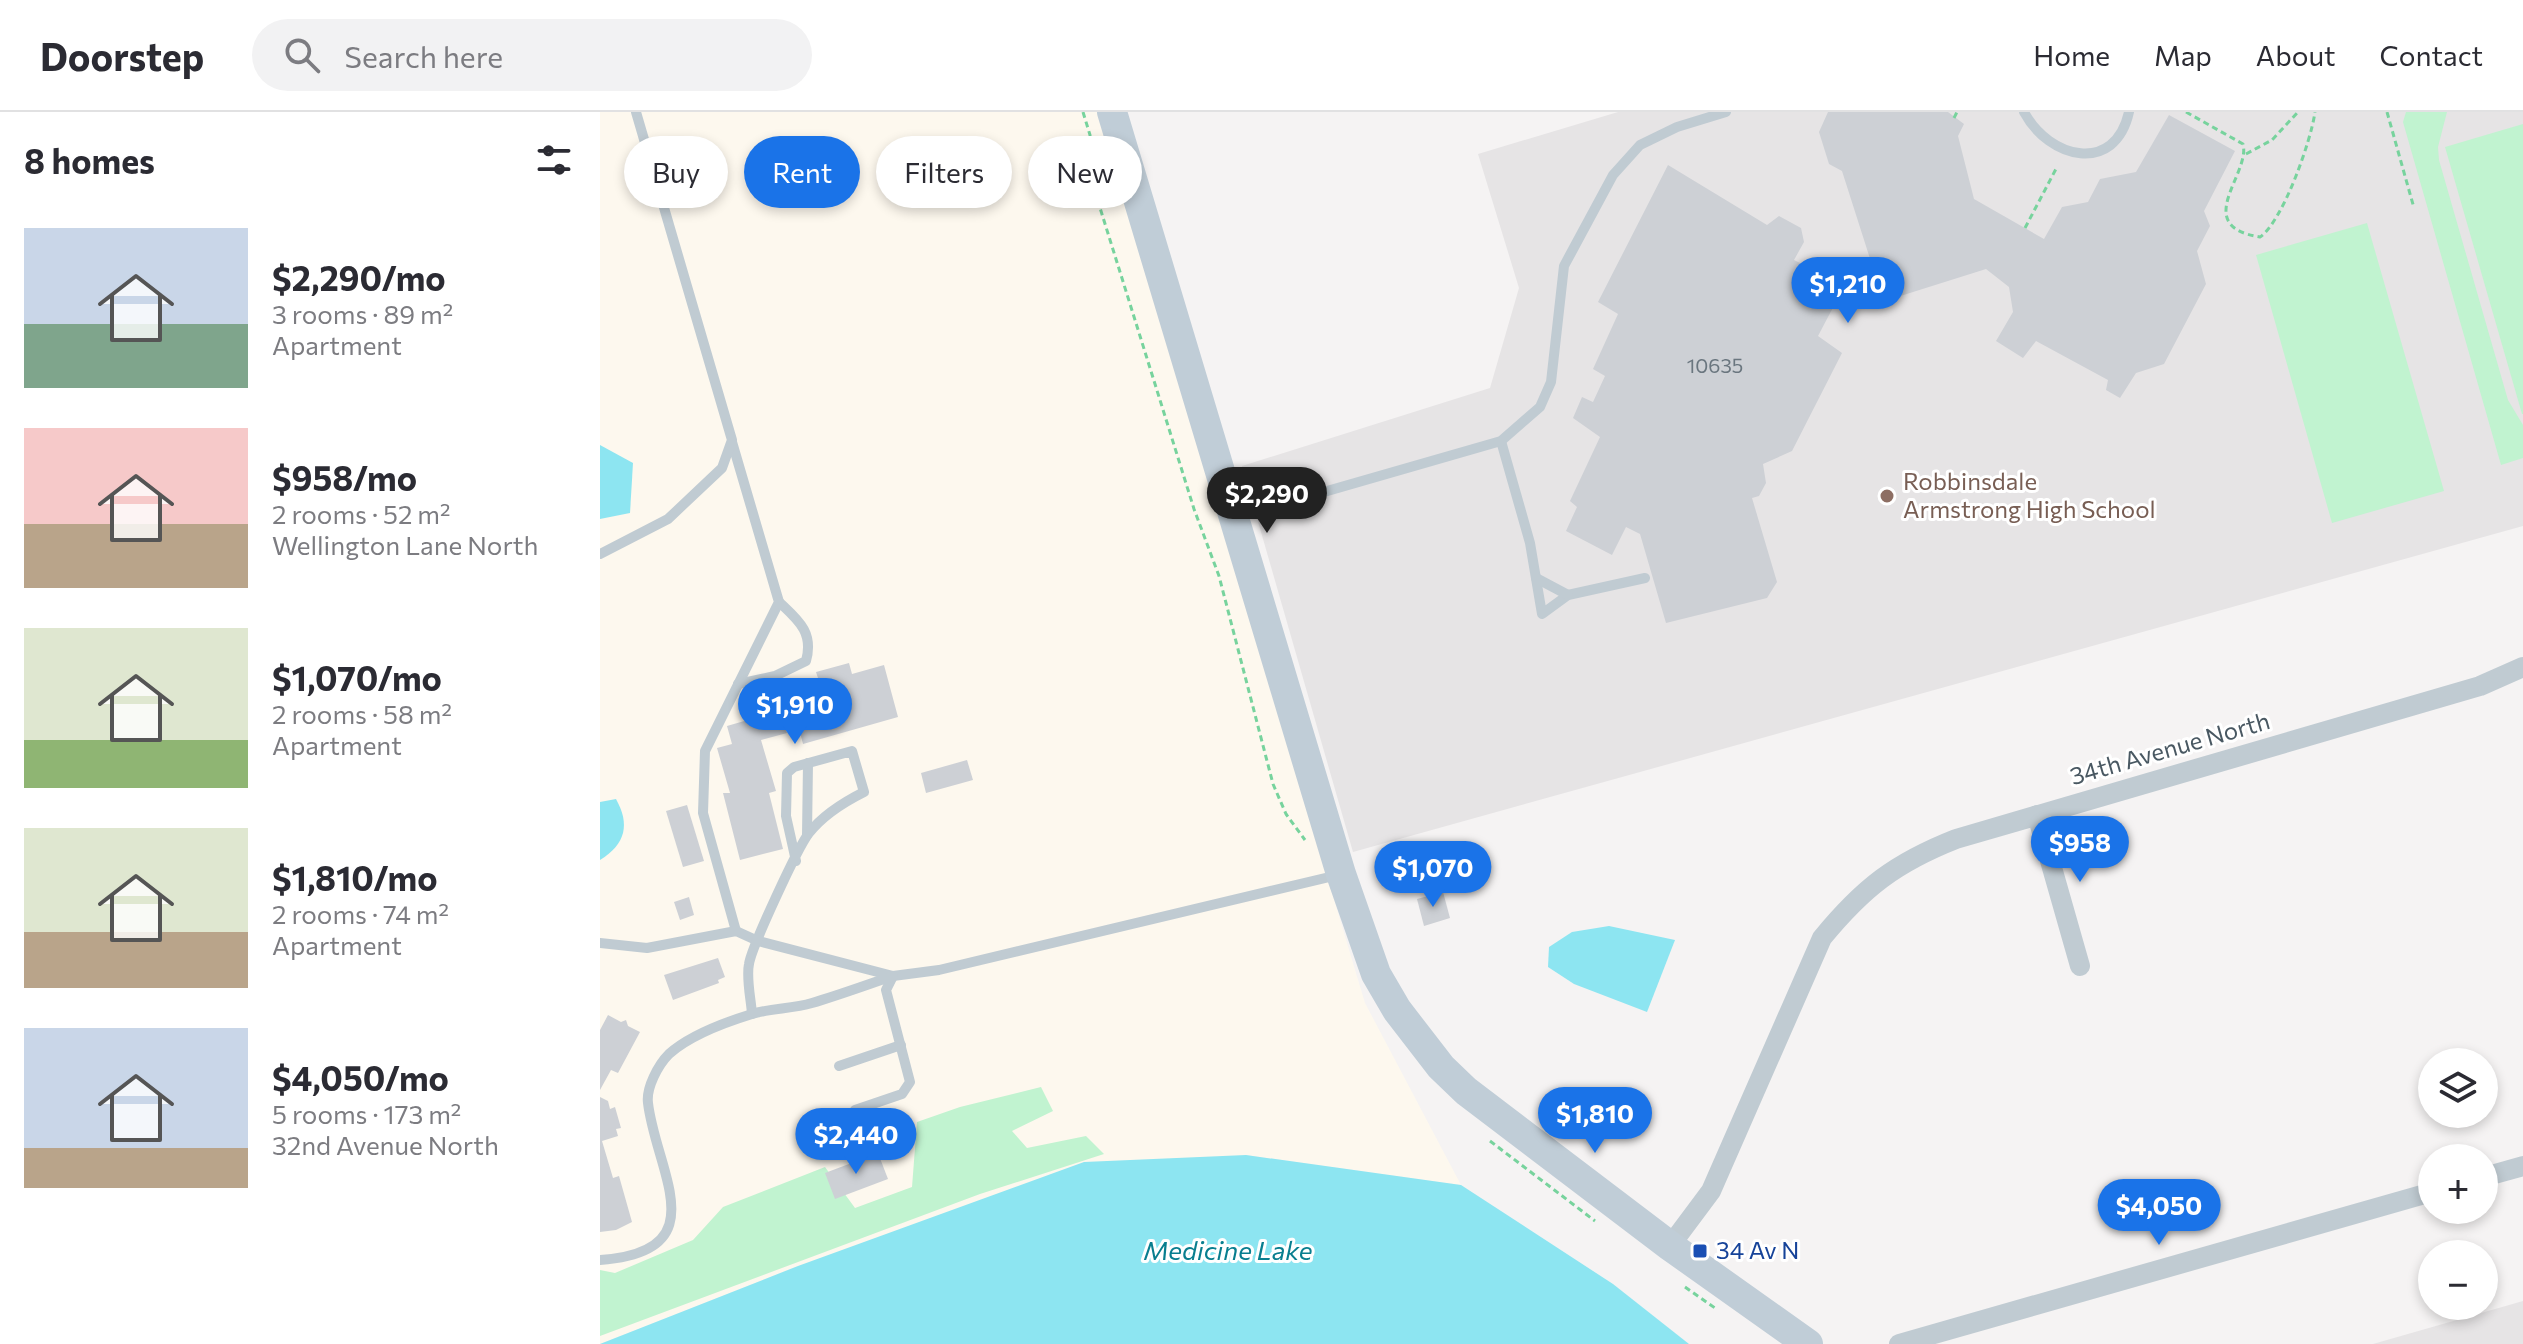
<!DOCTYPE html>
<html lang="en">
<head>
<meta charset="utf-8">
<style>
	body { margin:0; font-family:Commissioner,sans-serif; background:#f2f2f3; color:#2b2b33; height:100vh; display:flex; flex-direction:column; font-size:30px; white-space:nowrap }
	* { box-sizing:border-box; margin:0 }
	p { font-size:26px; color:#7c7c81 }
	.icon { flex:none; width:44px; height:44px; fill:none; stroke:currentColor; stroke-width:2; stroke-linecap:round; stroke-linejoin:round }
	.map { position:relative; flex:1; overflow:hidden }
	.drawer { display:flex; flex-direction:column; background:#fff; width:600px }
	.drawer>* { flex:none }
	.banner { position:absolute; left:24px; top:24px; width:760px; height:72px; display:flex; gap:16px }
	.controls { position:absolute; left:1818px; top:936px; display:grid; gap:16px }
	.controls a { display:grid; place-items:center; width:80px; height:80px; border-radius:50%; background:#fff; box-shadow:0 4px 12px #0003; font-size:40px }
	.price { position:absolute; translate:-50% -68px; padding:0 18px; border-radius:28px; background:#1a73e8; color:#fff; font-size:26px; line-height:52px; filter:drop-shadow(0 2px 4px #0008) }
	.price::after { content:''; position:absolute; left:50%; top:48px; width:24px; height:18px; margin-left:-12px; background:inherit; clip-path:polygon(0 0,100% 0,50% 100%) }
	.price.active { background:#222; color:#fff }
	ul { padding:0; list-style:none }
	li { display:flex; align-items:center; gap:24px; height:200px; padding:0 24px }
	li span { display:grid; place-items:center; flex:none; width:224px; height:160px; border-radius:0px; color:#555 }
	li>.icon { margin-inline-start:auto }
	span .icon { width:96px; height:96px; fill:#fffc; stroke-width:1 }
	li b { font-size:34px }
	h2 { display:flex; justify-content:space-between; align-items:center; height:96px; padding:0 24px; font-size:34px }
	.tag { padding:0 28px; border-radius:36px; background:#fff; box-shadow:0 4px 12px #0003; font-size:28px; line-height:72px }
	.tag.active { background:#1a73e8; color:#fff }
	header { display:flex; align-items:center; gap:48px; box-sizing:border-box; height:112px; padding:0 40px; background:#fff; border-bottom:2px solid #e1e1e2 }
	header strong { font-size:38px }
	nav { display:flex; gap:44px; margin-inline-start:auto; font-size:28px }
	.search { width:560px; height:72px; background:#f2f2f3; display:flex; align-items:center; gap:20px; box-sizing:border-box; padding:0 28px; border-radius:44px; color:#7c7c81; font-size:30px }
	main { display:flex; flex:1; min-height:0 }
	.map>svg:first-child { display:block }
	.commercial { fill:#fdf8ee }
	.education { fill:#e6e4e5 }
	.green { fill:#c1f3d0 }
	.water { fill:#8de5f1 }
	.building { fill:#cdd0d5 }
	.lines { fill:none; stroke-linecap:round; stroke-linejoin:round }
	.path { stroke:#77d39d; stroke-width:3; stroke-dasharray:6 4; stroke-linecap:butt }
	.lane { stroke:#c0cbd2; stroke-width:10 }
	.street { stroke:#c0cbd2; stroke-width:20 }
	.secondary { stroke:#c0cdd7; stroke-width:30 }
	.education-dot { fill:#8d6e63; stroke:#fff; stroke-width:3 }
	.transit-dot { fill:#1a4fb4; stroke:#fff; stroke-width:3 }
	.labels { text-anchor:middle; stroke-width:6; stroke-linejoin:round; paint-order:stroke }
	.number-label { font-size:20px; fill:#6a767f }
	.education-label { font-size:24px; fill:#785e54; stroke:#fff; text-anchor:start }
	.street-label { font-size:24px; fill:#495862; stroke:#fff }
	.transit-label { font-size:24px; fill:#164399; stroke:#fff; text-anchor:start }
	.water-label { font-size:26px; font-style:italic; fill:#087e8f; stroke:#fff }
</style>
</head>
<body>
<header>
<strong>Doorstep</strong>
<div class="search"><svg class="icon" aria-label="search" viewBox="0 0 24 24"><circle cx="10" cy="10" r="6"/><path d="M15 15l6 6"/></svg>Search here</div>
<nav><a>Home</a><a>Map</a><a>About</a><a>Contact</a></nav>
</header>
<main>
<section class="drawer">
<h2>8 homes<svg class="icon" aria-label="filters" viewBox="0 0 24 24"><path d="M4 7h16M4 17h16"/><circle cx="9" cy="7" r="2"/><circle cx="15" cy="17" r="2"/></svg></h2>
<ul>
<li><span style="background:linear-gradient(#c9d6e8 60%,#7fa58c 0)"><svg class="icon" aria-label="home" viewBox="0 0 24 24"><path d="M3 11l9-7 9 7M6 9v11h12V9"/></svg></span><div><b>$2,290/mo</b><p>3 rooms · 89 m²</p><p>Apartment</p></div></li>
<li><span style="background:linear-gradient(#f6c9c9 60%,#b9a48a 0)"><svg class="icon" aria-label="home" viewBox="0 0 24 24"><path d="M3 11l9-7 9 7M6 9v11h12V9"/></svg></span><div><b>$958/mo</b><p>2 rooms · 52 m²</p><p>Wellington Lane North</p></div></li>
<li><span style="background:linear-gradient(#dfe7d0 70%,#8fb573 0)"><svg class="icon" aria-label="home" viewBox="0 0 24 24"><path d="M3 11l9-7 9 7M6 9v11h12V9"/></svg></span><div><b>$1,070/mo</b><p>2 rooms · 58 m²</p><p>Apartment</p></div></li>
<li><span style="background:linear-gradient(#dfe7d0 65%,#b9a48a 0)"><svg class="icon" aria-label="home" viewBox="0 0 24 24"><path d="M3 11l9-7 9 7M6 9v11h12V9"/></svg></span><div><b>$1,810/mo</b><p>2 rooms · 74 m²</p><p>Apartment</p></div></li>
<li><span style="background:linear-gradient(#c9d6e8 75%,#b9a48a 0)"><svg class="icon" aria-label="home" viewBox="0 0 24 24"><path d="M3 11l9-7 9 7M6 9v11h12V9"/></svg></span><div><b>$4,050/mo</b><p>5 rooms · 173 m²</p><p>32nd Avenue North</p></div></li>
</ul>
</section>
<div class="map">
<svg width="1923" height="1232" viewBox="0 0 1923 1232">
	<rect width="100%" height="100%" fill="#f5f3f3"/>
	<path class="commercial" d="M0,0h498l267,891 96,182 -215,-30 -448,111 -198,78z"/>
	<g class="education">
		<path d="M1018,0h905v414l-1170,326 -111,-386 248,-78 29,-100 -41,-134z"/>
		<path d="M1923,1189v43h-150z"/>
	</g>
	<g class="green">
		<path d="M1806,0h41l-9,35 1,13 69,240 15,25v33l-22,7 -98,-343z"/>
		<path d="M1923,12v290h-1l-77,-267z"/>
		<path d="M1767,111l77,268 -112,32 -76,-268z"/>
		<path d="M441,975l12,24 -41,20 15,17 59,-12 18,18 -124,40 -380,142v-66l15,3 78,-33 30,-33 102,-40 30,41 57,-21 5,-65 43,-15z"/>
	</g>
	<g class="water">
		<path d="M0,333l33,18 -3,50 -30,6z"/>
		<path d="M16,687c14,25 10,45 -16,61v-58z"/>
		<path d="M1009,814l66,14 -28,72 -73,-28 -26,-17 1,-20 23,-15z"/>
		<path d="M646,1043l215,30 152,99 76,60h-1089l198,-78 286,-104z"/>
	</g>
	<g class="building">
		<path d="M1228,0h120l16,12 -6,12 16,63 70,40 18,-32 26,-5 12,-23 36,-7 33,-57 66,36 -31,60 6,15 -13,25 9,33 -42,80 -28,9 -16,25 -14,-8 2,-10 -72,-39 -13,17 -27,-17 17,-29 -4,-25 -23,-18 -92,29 -18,-12 -38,12 -20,38 24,17 -50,98 -29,13 3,19 -7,13 -7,2 25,84 -10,16 -101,25 -26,-89 -14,-7 -14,28 -46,-24 11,-24 -7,-6 30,-64 -27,-19 9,-21 11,5 12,-26 -12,-7 25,-55 -20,-12 70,-137 99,60 12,-9 22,12 3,14 -10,18 38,19 41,-11 -31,-97 -13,-7 -10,-32z"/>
		<path d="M249,551l3,11 32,-9 14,52 -95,27 -5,-19 -13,3 2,5 -26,7 15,51 -7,2 14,56 -43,11 -17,-67h7l-13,-45 15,-4 -5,-18 55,-16 2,5 9,-2 -6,-20 33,-9 -4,-12z"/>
		<path d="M367,648l6,20 -47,13 -5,-20z"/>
		<path d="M87,693l17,56 -21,6 -17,-56z"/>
		<path d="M843,780l7,26 -26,8 -7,-27z"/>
		<path d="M89,785l5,18 -14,5 -6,-18z"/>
		<path d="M118,846l7,19 -7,3 1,3 -46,17 -9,-25z"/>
		<path d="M8,903l13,7 5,-2 2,6 12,6 -22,41 -7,-3 -11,20v-60z"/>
		<path d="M0,985l8,4 2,8 5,-2 6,21 -5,1 2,7 -16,5 11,37 6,-2 13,46 -16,8 -16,2z"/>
		<path d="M278,1041l10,26 -53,20 -10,-26z"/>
	</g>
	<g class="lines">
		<g class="path">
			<path d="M483,0l7,23 1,44 103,330 25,67 54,208 13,30 19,26"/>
			<path d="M1586,0l57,32c8,30 -53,82 17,93 23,-16 51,-96 55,-125"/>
			<path d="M1787,0l27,96"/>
			<path d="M1354,6l3,-6"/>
			<path d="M1646,42l26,-14 26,-28"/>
			<path d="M1425,116l32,-61"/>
			<path d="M890,1029l105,80"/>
			<path d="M1085,1175l30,21"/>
		</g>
		<g class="lane">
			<path d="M1424,0c25,47 91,63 105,0"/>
			<path d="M901,329l29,102 12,71 26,-19 77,-17"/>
			<path d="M132,330l47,160 -74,149 -2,62 33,118"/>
			<path d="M637,405l264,-76 39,-34 11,-25 13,-116 49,-91 27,-30 37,-18 49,-15"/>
			<path d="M0,442l68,-35 54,-51 10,-28 -96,-328"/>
			<path d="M936,466l32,17"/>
			<path d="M138,572l37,-8 31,-15c8,-29 -8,-41 -27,-59"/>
			<path d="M207,723l1,-72"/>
			<path d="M0,831l47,5 89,-17 22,10 135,35 46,-6 399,-95"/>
			<path d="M152,902c-1,-15 -6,-36 -3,-50 3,-18 49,-117 60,-131 15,-19 35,-31 55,-41l-12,-41 -58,16 -7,6 -1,43 10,45"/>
			<path d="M239,954l62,-21"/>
			<path d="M255,998l47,-16 8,-12 -24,-92 7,-14"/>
			<path d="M0,1148c118,-8 56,-88 48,-157 -2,-15 10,-38 21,-49 20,-18 57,-32 83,-40 19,-6 40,-5 60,-11 27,-8 54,-18 81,-27"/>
		</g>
		<g class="street">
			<path d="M1437,703l43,151"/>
			<path d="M1884,1065l39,-11"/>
			<path d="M1070,1134l41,-55 111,-253c41,-50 73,-75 134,-99l524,-153 43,-19"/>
			<path d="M1299,1232l533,-152"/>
		</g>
		<path class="secondary" d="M512,0l229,762 35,100 21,36 44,57 25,24 204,155 138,98"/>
	</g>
	<circle class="education-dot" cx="1287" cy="384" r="8"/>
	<rect class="transit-dot" x="1092" y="1131" width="16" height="16" rx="4"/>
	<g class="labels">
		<g class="number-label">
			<text x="1115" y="261">10635</text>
		</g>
		<g class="education-label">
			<text x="1303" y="378">Robbinsdale<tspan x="1303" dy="28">Armstrong High School</tspan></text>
		</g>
		<g class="street-label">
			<text transform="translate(1570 637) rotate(-16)" y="8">34th Avenue North</text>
		</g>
		<g class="transit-label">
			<text x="1116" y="1147">34 Av N</text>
		</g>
		<g class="water-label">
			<text x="628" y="1148">Medicine Lake</text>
		</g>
	</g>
</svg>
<div class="controls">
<a><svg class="icon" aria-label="layers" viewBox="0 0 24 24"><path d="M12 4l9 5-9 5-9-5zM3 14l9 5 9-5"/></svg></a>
<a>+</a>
<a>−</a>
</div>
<b class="price" style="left:1248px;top:213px">$1,210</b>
<b class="price active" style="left:667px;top:423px">$2,290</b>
<b class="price" style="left:195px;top:634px">$1,910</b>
<b class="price" style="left:1480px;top:772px">$958</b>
<b class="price" style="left:833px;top:797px">$1,070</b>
<b class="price" style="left:995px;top:1043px">$1,810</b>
<b class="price" style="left:256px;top:1064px">$2,440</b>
<b class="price" style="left:1559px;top:1135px">$4,050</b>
<div class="banner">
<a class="tag">Buy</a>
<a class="tag active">Rent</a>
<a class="tag">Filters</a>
<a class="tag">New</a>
</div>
</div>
</main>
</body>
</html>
